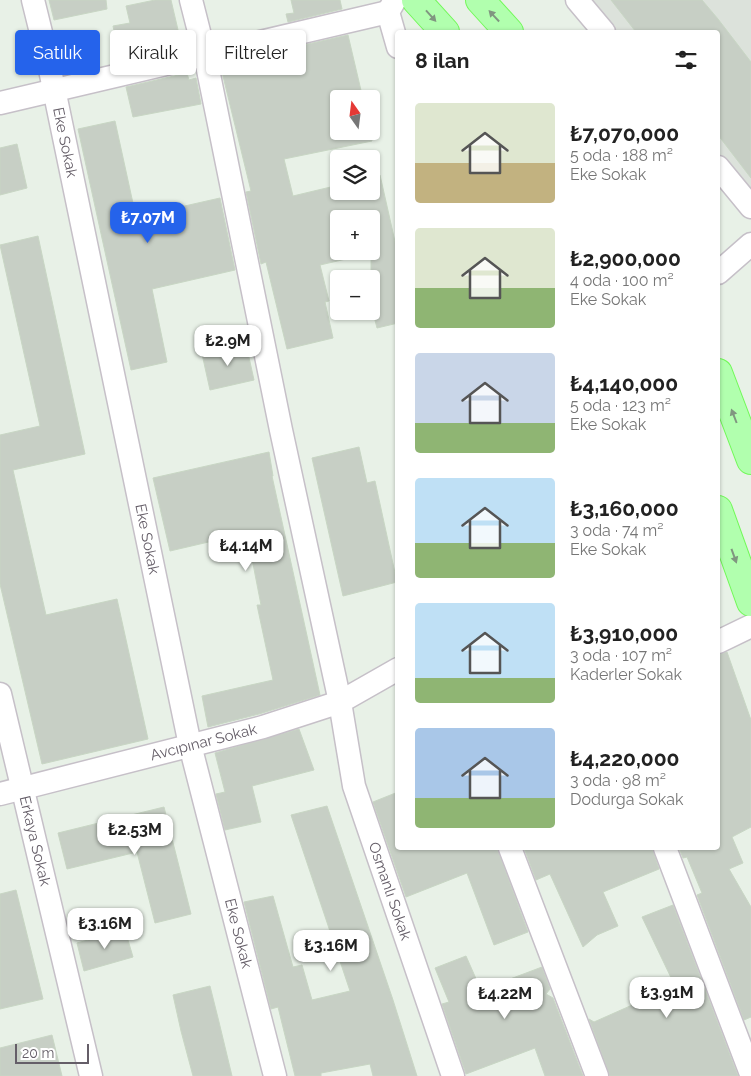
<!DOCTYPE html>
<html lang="tr">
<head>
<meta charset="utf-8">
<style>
	body { margin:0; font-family:Raleway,sans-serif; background:#f6f6f6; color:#222; height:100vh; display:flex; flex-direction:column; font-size:19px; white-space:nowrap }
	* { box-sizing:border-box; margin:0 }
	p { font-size:16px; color:#767676 }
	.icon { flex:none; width:28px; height:28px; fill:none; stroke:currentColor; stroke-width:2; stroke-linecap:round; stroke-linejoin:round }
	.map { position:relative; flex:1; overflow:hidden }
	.drawer { position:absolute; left:395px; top:30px; width:325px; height:820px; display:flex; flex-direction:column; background:#fff; border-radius:5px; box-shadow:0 1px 4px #0004 }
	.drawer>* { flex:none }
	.hud { position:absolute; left:15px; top:30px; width:305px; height:45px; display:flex; gap:10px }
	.needle { width:32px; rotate:346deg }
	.controls { position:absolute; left:330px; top:90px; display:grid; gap:10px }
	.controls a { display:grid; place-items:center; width:50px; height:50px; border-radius:5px; background:#fff; box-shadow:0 1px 4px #0004; font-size:25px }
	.scale { position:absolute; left:15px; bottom:12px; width:74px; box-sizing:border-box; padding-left:5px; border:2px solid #655e68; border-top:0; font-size:14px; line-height:18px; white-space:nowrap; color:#655e68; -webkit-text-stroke:4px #fff; paint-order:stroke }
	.price { position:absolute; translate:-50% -42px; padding:0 11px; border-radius:10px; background:#fff; color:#222; font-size:16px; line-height:32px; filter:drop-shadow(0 1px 2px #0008) }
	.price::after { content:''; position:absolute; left:50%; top:30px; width:15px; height:11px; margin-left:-8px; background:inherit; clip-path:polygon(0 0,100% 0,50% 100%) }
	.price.current { background:#2563eb; color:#fff }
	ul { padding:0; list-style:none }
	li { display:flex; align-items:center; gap:15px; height:125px; padding:0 20px }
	li span { display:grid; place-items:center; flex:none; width:140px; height:100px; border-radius:5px; color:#555 }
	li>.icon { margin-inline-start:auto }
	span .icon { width:60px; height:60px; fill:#fffc; stroke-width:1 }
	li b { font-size:21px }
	h2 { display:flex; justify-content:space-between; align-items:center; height:60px; padding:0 20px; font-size:21px }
	.pill { padding:0 18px; border-radius:5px; background:#fff; box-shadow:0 1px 4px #0004; font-size:18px; line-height:45px }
	.pill.current { background:#2563eb; color:#fff }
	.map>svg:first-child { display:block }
	.industrial { fill:#dce2db }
	.building { fill:#c7cfc5; stroke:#c8d6c4; fill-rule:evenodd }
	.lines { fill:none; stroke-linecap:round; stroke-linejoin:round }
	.street-casing { stroke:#c6c0c8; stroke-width:25 }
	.primary-casing { stroke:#71f958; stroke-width:30 }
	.street { stroke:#fff; stroke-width:22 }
	.primary { stroke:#b1ffae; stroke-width:28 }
	.oneway { fill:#809680 }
	.labels { text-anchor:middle; stroke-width:4; stroke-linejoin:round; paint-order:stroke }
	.street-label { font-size:15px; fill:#655e68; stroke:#fff }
</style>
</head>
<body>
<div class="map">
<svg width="751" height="1076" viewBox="0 0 751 1076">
	<rect width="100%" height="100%" fill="#e8f1e7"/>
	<path class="industrial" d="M572,0h179v206l-33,-39v-135h-118z"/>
	<g class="building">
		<path d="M49,0h57l1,9 -53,11z"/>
		<path d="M155,0h16l11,47 -62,14 -7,-35 17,-3 -4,-17z"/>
		<path d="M291,0h49l2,9 -54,13 -2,-8 8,-1z"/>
		<path d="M611,0h91l16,19 33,43v116l-33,-43v-103h-82z"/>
		<path d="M348,35l15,64h-24v32h31l2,10 -88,18 9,37 46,-11v6h32v-14l9,-2 18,80v68l-21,5 -6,-23v-51l-12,2 -39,9 9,36 -4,1 8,36 -46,11 -21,-87 -5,2 -15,-72 5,-1 -29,-119 74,-18 -1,-7zM339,219h32v32h-32z"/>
		<path d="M187,73l2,7 7,-2 5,26 -68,13 -7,-30z"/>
		<path d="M115,121l21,96 84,-19 15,72 -83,19 15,73 -36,8 -53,-241z"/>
		<path d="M17,144l10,44 -27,7v-47z"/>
		<path d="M38,236l47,218 -72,16 33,145 71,-16 31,140 -106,25 -42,-180v-149l40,-9 -40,-181z"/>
		<path d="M246,344l8,36 -44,10 -8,-36z"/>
		<path d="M359,447l8,36 8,-2 22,101 -54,14 -31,-138z"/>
		<path d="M269,452l4,24h-1l48,219 -61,19 -51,13 -6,-31 71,-16 -16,-75h4l-14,-72 -77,18 -17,-73z"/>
		<path d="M727,652l24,68v107l-19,10 11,26 -14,6 22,38v110l-7,3 -47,-125 5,-2 -15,-36 -4,1 -4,-10h39v-193z"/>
		<path d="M299,729l15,41 -62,16 9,36 -36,8 -9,-36 9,-2 -10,-39z"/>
		<path d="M398,792v56h99l31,84 -34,13 -27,-72 -61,24 -33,-95z"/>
		<path d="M327,806l66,194 24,76h-44l-3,-12 -49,9v3h-26l-17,-69 -7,2 -27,-107 29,-6 20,71 9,-2 10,35 38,-9 -59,-176z"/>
		<path d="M164,807l27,107 -36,9 -18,-71 -70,17 -9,-36z"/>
		<path d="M524,848h128l7,21 -56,23 15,34 -21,9 -14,12 -33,-73 -14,6z"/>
		<path d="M16,890l27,109 -43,10v-115z"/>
		<path d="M673,905l65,171h-128l-21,-57 5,3 81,-36 -33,-69z"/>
		<path d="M125,930l8,27 -49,14 -7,-28z"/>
		<path d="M466,956l15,34 61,-23 8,22 -4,5 7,4 30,78h-38l-10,-28 -69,26 -24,-70 7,-2 -14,-34z"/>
		<path d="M210,986l9,36 13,54h-39l-12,-45 -8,-36z"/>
		<path d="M52,1035l10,41h-62v-28z"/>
	</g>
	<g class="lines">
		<g class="street-casing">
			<g id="street">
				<path id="s1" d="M33,0l16,65 141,680 85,331"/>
				<path id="s2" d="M191,0l14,55 76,375 59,272 14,84 99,290"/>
				<path d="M395,0l-7,12 10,35"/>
				<path d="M577,0l27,32"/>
				<path d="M0,103l388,-91"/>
				<path d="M718,167l33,40"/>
				<path d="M718,273l33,-29"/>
				<path d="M718,642l33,-16"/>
				<path id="s3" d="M0,694l91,382"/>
				<path id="s4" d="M0,794l263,-67 77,-25 58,-33"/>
				<path d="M510,848l87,228"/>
				<path d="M665,848l86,226"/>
			</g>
		</g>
		<g class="primary-casing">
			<g id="primary">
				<path d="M416,0l29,32"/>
				<path d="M480,0l29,32"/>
				<path d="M718,373l33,87"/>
				<path d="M718,510l33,92"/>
			</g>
		</g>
		<use href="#street" class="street"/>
		<use href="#primary" class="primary"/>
	</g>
	<defs><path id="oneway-solid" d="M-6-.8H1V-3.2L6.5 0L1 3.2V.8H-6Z" transform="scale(1.25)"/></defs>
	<g class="oneway">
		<use href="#oneway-solid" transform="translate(431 16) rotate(48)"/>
		<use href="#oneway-solid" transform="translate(494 16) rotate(-133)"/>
		<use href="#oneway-solid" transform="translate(734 416) rotate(-111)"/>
		<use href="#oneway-solid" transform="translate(734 556) rotate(70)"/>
	</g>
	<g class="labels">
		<g class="street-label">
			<text dy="5" stroke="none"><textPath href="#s1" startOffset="146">Eke Sokak</textPath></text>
			<text dy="5" stroke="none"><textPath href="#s1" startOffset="551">Eke Sokak</textPath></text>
			<text dy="5" stroke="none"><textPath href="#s4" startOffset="210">Avcıpınar Sokak</textPath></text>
			<text dy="5" stroke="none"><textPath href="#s3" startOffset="151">Erkaya Sokak</textPath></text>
			<text dy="5" stroke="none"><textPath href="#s2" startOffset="914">Osmanlı Sokak</textPath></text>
			<text dy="5" stroke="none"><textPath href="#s1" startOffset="956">Eke Sokak</textPath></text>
		</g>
	</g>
</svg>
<div class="controls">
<a><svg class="needle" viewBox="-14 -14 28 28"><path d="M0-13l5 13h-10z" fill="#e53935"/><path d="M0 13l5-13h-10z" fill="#767676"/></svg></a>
<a><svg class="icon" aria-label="layers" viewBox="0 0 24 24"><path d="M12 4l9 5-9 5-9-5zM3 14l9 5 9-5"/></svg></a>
<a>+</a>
<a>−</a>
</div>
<div class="scale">20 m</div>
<b class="price current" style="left:148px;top:244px">₺7.07M</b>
<b class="price" style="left:228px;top:367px">₺2.9M</b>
<b class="price" style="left:246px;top:572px">₺4.14M</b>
<b class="price" style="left:135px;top:856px">₺2.53M</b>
<b class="price" style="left:105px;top:950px">₺3.16M</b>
<b class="price" style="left:331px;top:972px">₺3.16M</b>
<b class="price" style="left:667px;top:1019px">₺3.91M</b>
<b class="price" style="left:505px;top:1020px">₺4.22M</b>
<div class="hud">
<a class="pill current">Satılık</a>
<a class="pill">Kiralık</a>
<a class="pill">Filtreler</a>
</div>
<section class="drawer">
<h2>8 ilan<svg class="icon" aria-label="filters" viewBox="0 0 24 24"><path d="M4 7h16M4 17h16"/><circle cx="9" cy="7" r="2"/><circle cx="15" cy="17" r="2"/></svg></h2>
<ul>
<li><span style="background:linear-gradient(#dfe7d0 60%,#c2b280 0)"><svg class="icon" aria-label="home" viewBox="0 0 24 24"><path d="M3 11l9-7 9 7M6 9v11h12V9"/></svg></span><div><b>₺7,070,000</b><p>5 oda · 188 m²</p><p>Eke Sokak</p></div></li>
<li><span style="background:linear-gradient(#dfe7d0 60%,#8fb573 0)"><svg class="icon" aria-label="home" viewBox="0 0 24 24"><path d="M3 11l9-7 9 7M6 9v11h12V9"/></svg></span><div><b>₺2,900,000</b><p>4 oda · 100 m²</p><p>Eke Sokak</p></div></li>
<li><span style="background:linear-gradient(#c9d6e8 70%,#8fb573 0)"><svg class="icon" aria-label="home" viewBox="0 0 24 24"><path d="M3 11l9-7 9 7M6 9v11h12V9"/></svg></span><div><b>₺4,140,000</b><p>5 oda · 123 m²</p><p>Eke Sokak</p></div></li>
<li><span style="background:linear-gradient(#bfe0f5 65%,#8fb573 0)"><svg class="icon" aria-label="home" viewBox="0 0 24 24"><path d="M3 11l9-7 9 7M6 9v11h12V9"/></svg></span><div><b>₺3,160,000</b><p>3 oda · 74 m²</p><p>Eke Sokak</p></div></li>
<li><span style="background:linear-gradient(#bfe0f5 75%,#8fb573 0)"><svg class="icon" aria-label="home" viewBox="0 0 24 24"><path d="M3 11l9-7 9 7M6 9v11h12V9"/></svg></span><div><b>₺3,910,000</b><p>3 oda · 107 m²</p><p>Kaderler Sokak</p></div></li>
<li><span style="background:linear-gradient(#a9c7e8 70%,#8fb573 0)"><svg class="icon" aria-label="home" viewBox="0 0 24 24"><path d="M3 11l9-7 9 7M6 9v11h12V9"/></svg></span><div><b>₺4,220,000</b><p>3 oda · 98 m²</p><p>Dodurga Sokak</p></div></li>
</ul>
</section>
</div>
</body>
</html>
